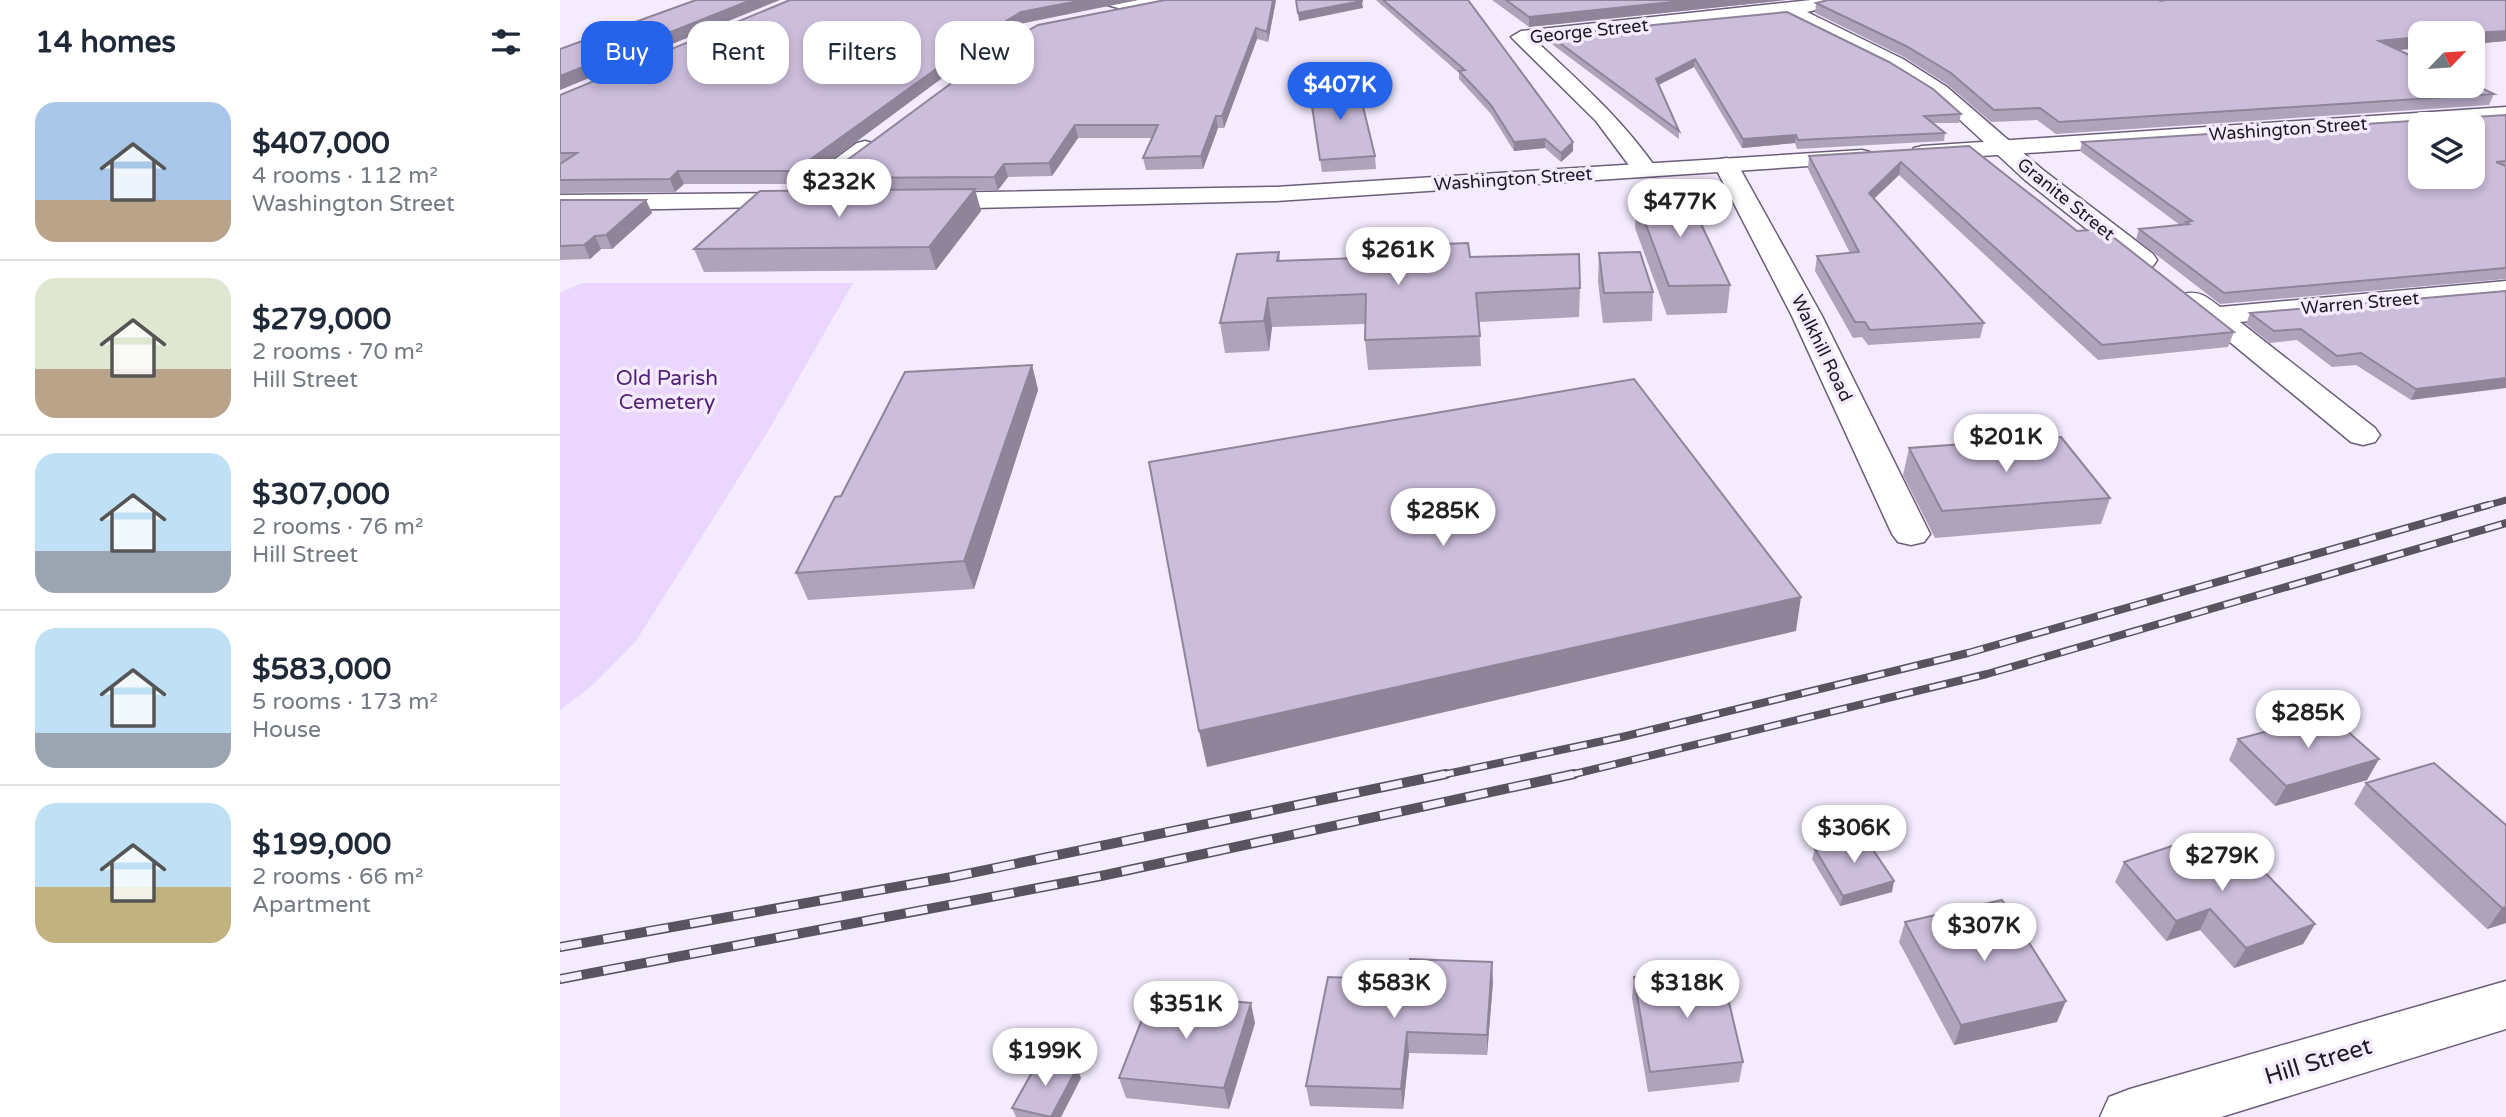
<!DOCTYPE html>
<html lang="en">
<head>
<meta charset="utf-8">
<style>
	body { margin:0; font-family:"Varela Round",sans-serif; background:#f6f6f7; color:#1f2937; height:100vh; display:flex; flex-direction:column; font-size:26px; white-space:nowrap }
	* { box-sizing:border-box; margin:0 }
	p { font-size:23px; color:#747a83 }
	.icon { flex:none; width:38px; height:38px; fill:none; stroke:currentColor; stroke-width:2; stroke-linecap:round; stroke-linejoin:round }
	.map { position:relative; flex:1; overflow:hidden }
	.sheet { display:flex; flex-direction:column; background:#fff; width:560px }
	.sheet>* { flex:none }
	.hud { position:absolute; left:21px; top:21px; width:665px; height:63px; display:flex; gap:14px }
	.needle { width:46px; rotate:65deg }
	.buttons { position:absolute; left:1848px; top:21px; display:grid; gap:14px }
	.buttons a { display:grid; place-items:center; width:77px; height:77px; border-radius:14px; background:#fff; box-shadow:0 4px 10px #0003; font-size:35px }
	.price { position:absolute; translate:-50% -60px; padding:0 16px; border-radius:24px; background:#fff; color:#222; font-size:23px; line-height:46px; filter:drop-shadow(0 2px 4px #0008) }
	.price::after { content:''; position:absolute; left:50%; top:42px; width:21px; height:16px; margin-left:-10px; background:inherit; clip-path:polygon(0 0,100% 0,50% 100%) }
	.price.current { background:#2563eb; color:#fff }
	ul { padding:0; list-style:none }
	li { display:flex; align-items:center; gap:21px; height:175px; padding:0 35px }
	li+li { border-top:2px solid #e0e1e3 }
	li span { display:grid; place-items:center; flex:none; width:196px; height:140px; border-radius:21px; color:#555 }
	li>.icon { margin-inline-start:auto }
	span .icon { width:84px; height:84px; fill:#fffc; stroke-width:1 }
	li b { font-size:30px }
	h2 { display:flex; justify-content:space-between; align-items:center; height:84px; padding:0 35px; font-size:30px }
	.pill { padding:0 24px; border-radius:21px; background:#fff; box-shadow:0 4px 10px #0003; font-size:24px; line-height:63px }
	.pill.current { background:#2563eb; color:#fff }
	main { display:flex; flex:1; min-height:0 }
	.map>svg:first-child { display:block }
	.green { fill:#ead6fe }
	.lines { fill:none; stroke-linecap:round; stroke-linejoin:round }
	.street-casing { stroke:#6b5e79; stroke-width:3 }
	.secondary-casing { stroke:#6b5e79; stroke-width:3 }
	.street { fill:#fff; fill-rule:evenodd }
	.secondary { fill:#fff; fill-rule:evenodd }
	.rail-far2-casing { stroke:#595360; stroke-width:7 }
	.rail-far1-casing { stroke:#595360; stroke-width:8 }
	.rail-casing { stroke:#595360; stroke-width:10 }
	.rail-far2 { stroke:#f4ebfe; stroke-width:4.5; stroke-dasharray:13; stroke-linecap:butt }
	.rail-far1 { stroke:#f4ebfe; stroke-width:5; stroke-dasharray:17; stroke-linecap:butt }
	.rail { stroke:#f4ebfe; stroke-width:7; stroke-dasharray:22; stroke-linecap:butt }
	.wall { fill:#afa3bc }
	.shaded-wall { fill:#8f8499 }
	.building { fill:#ccbddb; stroke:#8f8499; stroke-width:2; fill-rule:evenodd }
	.labels { text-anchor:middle; stroke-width:7; stroke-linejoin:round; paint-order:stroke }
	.far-street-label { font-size:18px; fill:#1e1924; stroke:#f4ebfe }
	.park-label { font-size:21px; fill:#532176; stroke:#f4ebfe }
	.near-street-label { font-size:24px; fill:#1e1924; stroke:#f4ebfe }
</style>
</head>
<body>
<main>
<section class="sheet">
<h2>14 homes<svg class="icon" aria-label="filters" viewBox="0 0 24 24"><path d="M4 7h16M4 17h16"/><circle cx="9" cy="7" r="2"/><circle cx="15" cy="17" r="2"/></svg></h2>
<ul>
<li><span style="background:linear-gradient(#a9c7e8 70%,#b9a48a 0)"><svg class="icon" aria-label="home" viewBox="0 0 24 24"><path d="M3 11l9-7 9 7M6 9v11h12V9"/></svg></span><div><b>$407,000</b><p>4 rooms · 112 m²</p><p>Washington Street</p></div></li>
<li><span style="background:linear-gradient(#dfe7d0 65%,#b9a48a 0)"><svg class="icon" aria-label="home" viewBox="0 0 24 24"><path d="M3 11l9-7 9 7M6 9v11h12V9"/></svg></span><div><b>$279,000</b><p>2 rooms · 70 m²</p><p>Hill Street</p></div></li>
<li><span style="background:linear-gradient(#bfe0f5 70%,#9aa5b1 0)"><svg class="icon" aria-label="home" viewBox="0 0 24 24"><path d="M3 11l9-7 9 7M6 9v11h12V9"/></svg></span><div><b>$307,000</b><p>2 rooms · 76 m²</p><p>Hill Street</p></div></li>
<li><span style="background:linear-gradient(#bfe0f5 75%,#9aa5b1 0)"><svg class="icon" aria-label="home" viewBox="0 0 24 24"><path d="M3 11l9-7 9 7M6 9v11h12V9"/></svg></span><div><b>$583,000</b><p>5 rooms · 173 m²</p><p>House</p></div></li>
<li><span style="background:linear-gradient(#bfe0f5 60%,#c2b280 0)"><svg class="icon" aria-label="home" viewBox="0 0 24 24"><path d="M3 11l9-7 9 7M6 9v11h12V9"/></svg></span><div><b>$199,000</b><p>2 rooms · 66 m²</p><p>Apartment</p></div></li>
</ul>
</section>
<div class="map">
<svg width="1946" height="1117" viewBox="0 0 1946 1117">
	<rect width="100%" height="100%" fill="#f4ebfe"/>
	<path class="green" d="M22,283h271l-83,145 -134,213 -43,44 -33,25v-417z"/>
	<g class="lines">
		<g class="street-casing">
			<g id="street">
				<path d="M541,0h66l-31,13 -32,-9z"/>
				<path d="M1251,0h34l-3,4 -35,8 96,47 44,28 96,83 110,84 4,6 -4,6h-20l-108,-86 -92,-85 -44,-28 -102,-51 -251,25c44,41 88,80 122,130l-3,5h-18l-41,-55 -85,-84 10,-6z"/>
				<path d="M305,141l8,2 4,5 -4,5 -70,53h-18l-4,-5 4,-5 72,-53z"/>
				<path d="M1166,158l8,2 4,5 84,151 108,218 -6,8 -13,3 -13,-3 -6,-8 -100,-218 -78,-151 4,-5z"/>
				<path d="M1946,281v18l-266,23 135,106 5,7 -5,7 -12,3 -12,-3 -172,-142 4,-6c16,-4 24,3 37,13z"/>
			</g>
		</g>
		<g class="secondary-casing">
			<g id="secondary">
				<path d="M1946,107v14l-584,39 -8,-2 -4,-5 4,-5 8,-2z"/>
				<path d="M1302,150l8,2 4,5 -4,5 -594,39 -350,8 -9,-3 -4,-5 4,-5 9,-3 350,-6z"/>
				<path d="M239,193l9,3 4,5 -4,5 -248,5v-16z"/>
				<path d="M1946,981v48l-285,88h-121l9,-20 21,-8z"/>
			</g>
		</g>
		<use href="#street" class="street"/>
		<use href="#secondary" class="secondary"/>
		<g class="rail-far2-casing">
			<path id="rail-far2" d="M1921,507l25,-7"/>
		</g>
		<g class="rail-far1-casing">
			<g id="rail-far1">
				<path d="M877,776l185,-39 346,-84 520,-148"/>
				<path d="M1006,776l421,-102 519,-151"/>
			</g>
		</g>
		<g class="rail-casing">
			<g id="rail">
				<path d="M0,947l392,-70 494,-103"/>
				<path d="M0,979l541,-103 473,-102"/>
			</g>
		</g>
		<use href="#rail-far2" class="rail-far2"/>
		<use href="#rail-far1" class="rail-far1"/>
		<use href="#rail" class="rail"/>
	</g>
	<g class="wall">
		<path d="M230,0h348l-114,23 -36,21 -193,143 -1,-3h-110l-9,8 -115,1v-98z"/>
		<path d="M716,0l-8,42 -11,-3 -33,89h-6l-15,41 -57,1 -3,-12 9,-20h-74l-26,38 -44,1 -10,13h-23l6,21 -45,59 -232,2 -10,-23 133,-59 -4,-12z"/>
		<path d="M816,0h92l105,142v9l-12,11 -16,-14 -31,3 -23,-37 -32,-35v-6z"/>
		<path d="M932,0h294l-257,27z"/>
		<path d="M1946,0v41l-33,3v-11h-53v15l-22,2 96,44 -5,11 -433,29 -19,-14 -46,2 -43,-37 -44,-28 -89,-44 1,-10z"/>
		<path d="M1227,12l174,102 -2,9h-25l11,10 -1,8 -147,8 -2,-6 -53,5 -48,-81 -35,18 20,46v8l-130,-97v-7z"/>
		<path d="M749,86l66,70 1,13 -54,3z"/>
		<path d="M1946,115v164l-286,25 -84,-65 3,-10 41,-4 -100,-74 2,-9z"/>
		<path d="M1409,146l108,85 157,101 -6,15 -130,13 -199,-185 -25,24 110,124 -4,15 -112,7 -6,-8 -9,1 -38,-67 2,-15 33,-3 -42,-84 1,-13z"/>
		<path d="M1077,190l93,95 -3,28 -60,2 -32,-87z"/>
		<path d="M0,200h86l6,13 -40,36h-11l-11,10 -30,1z"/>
		<path d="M719,252l1,9 190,-4 110,31 -1,29 -100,5 2,44 -113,4 -3,-30v-16l-93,3 -3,24 -44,2 -5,-30z"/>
		<path d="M1039,253l54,39 -1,29 -49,2 -5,-41z"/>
		<path d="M1946,291l-95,109 -55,-35 -24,2 -35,-27 -27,3 -24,-19 4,-11z"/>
		<path d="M472,365l6,25 -64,199 -166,11 -12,-27 45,-77z"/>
		<path d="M1349,448l201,50 -9,26 -166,14 -32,-63z"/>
		<path d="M1678,739l141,20 -12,21 -92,26 -46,-46z"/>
		<path d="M1806,783l140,42v98l-19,6 -133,-125z"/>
		<path d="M1255,849l77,43 -52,14 -28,-47z"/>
		<path d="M1564,862l65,4 126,58 -12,20 -69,24 -34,-38 -34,11 -51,-59z"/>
		<path d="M1345,922l152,100 -103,23 -55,-103z"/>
		<path d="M1074,977l109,85 -4,20 -91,10 -16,-94z"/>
		<path d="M848,980l85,2 -6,73 -78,-2 -6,56 -93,-3 -4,-20z"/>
		<path d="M695,1023l-26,86 -103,-11 -7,-20z"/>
		<path d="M521,1078l-20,39h-45l-4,-9z"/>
	</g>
	<g class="shaded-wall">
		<path d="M191,0h29l-220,90v-14z"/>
		<path d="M524,0h54l-114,23 -36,21 -193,143 -5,-13 196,-141 35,-21z"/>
		<path d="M713,0h3l-8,42 -1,-10z"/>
		<path d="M1131,0h95l-257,27v-10z"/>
		<path d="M802,1l1,7 -64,13 -1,-8z"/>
		<path d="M696,28l1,11 -33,89 -2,-12z"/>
		<path d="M1946,31v10l-33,3v-11z"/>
		<path d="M1860,37v11l-45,4 4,-11z"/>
		<path d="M1135,59l-1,8 -38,19v-7z"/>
		<path d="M656,116l2,12 -15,41 -2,-13z"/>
		<path d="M515,125l3,13 -26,38 -3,-13z"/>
		<path d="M1236,135l-1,8 -53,5 1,-9z"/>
		<path d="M985,139v9l-31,3v-9z"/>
		<path d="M1013,142v9l-12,11v-9z"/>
		<path d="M1341,162l-2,13 -33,31 3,-13z"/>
		<path d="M444,164l4,13 -10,13 -4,-13z"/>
		<path d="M118,171l6,13 -9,8 -5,-13z"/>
		<path d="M415,189l6,22 -45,59 -7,-23z"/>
		<path d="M86,200l6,13 -40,36 -6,-14z"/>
		<path d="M35,236l6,13 -11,10 -6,-14z"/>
		<path d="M708,298l4,29 -3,24 -5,-30z"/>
		<path d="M472,365l6,25 -64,199 -10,-28z"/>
		<path d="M1946,378v10l-95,12 5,-11z"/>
		<path d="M1241,597l-5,34 -589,136 -8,-36z"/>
		<path d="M1819,759l-12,21 -92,26 11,-20z"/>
		<path d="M1334,881l-2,11 -52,14 3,-10z"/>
		<path d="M1946,907v16l-19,6 15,-21z"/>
		<path d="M1650,909l-10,21 -34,11 10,-20z"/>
		<path d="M1755,924l-12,20 -69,24 12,-20z"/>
		<path d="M932,962l1,20 -6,73v-20z"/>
		<path d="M1506,1001l-9,21 -103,23 7,-20z"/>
		<path d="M691,1003l4,20 -26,86 -5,-21z"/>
		<path d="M847,1032l2,21 -6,56 -2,-20z"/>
		<path d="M517,1068l4,10 -20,39h-10z"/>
	</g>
	<g class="building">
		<path d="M136,0h55l-191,76v-27z"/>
		<path d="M230,0h294l-63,12 -35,21 -196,141 4,-3h-116l-8,8 -110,1v-16l17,-11h-17v-58z"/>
		<path d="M605,0h108l-6,32 -11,-4 -34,88h-6l-15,40 -58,2 15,-33h-83l-26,38 -45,1 -10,13 -171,1 180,-133 35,-20z"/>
		<path d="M736,0h66v1l-64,12z"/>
		<path d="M823,0h85l105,142 -12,11 -16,-14 -31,3 -23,-37 -32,-34 6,-1z"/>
		<path d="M946,0h185l-162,17z"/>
		<path d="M1268,0h329l5,1 2,-1h342v31l-33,2h-53v4l-41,4 41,19v26h53v-2l21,10 -435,28 -19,-14 -46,2 -43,-37 -45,-27 -90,-43z"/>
		<path d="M1227,12l102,50 44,27 28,25 -37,2 21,17 -147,7 -2,-5 -53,4 -48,-80 -39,20 23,52 -130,-96z"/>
		<path d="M797,82l18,74 -55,4 -11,-74z"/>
		<path d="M1946,115v46l-10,1 10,4v102l-282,25 -85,-64 50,-5 -3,-2 6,-1 -110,-79zM1860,124h53v53h-53z"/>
		<path d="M1409,146l108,85 26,-2 131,103 -132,13 -201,-183 -32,31 115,130 -114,7 -5,-8h-10l-38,-66 42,-4 -50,-96z"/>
		<path d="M1124,188l46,97 -61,1 -32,-85h4l-4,-11z"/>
		<path d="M415,189l-46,58 -235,2 66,-58z"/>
		<path d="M0,200h86l-40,35 -11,1 -11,9 -24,1z"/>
		<path d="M908,243l2,14 109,-3 1,34 -104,5 4,43 -115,4 1,-46 -98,4 -4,23 -44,2 17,-69 42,-2 -2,9 137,-5 -1,-11z"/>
		<path d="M1080,252l13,40 -49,1 -5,-40z"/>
		<path d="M1946,291v87l-90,11 -55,-36 -24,3 -36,-27 -27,2 -24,-18z"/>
		<path d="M472,365l-68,196 -168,12 39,-76 6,-1 64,-124z"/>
		<path d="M1074,379l167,218 -602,134 -50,-269z"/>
		<path d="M1501,437l49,61 -168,13 -33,-63z"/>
		<path d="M1769,715l50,44 -93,27 -48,-47z"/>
		<path d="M1874,763l72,62v82l-4,1 -136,-125z"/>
		<path d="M1303,835l31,46 -51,15 -28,-47z"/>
		<path d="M1612,846l17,20 53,-17 73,75 -69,24 -36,-39 -34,12 -52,-59z"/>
		<path d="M1442,900l64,101 -105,24 -56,-103z"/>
		<path d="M850,959l82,3 -5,73 -80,-3 -6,57 -95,-3 22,-109 80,3z"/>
		<path d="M1161,968l22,94 -93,10 -16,-95z"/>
		<path d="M592,994l99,9 -27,85 -105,-10z"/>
		<path d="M479,1060l38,8 -26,49 -39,-9z"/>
	</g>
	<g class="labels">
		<g class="far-street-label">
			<text transform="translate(1029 31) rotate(-6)" y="6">George Street</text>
			<text transform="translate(1728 129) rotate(-4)" y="6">Washington Street</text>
			<text transform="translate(953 179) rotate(-4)" y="6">Washington Street</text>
			<text transform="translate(1506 199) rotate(39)" y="6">Granite Street</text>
			<text transform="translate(1800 303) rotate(-5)" y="6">Warren Street</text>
			<text transform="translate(1262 348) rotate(64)" y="6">Walkhill Road</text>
		</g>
		<g class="park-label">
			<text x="107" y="385">Old Parish<tspan x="107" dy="24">Cemetery</tspan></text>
		</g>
		<g class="near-street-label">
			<text transform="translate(1758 1061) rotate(-17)" y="8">Hill Street</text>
		</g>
	</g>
</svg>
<div class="buttons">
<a><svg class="needle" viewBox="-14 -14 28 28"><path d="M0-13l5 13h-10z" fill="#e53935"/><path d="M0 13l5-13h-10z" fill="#747a83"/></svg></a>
<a><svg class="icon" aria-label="layers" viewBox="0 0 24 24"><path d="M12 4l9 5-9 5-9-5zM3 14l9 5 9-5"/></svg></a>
</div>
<b class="price current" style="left:780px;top:122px">$407K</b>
<b class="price" style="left:279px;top:219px">$232K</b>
<b class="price" style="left:1120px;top:239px">$477K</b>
<b class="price" style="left:838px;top:287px">$261K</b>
<b class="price" style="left:1446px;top:474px">$201K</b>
<b class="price" style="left:883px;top:548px">$285K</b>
<b class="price" style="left:1748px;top:750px">$285K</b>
<b class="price" style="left:1294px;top:865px">$306K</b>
<b class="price" style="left:1662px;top:893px">$279K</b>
<b class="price" style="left:1424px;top:963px">$307K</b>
<b class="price" style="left:834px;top:1020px">$583K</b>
<b class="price" style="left:1127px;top:1020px">$318K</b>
<b class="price" style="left:626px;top:1041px">$351K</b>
<b class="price" style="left:485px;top:1088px">$199K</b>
<div class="hud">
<a class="pill current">Buy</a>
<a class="pill">Rent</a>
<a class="pill">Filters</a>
<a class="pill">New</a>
</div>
</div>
</main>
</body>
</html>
